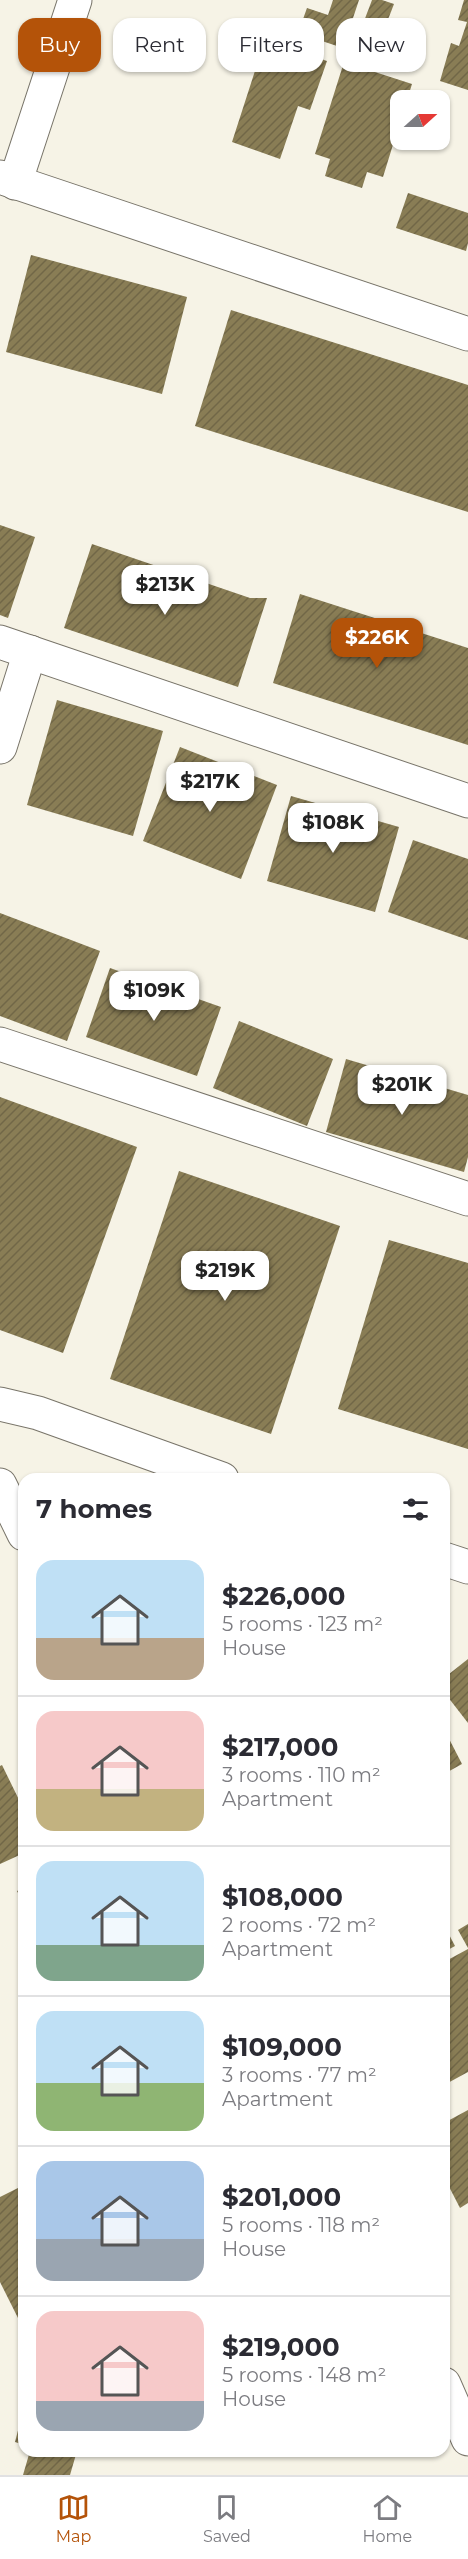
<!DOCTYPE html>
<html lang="en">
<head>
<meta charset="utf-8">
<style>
	body { margin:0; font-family:Montserrat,sans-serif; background:#f2f2f3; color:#2b2b33; height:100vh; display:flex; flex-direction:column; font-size:22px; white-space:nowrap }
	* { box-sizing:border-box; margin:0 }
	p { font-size:20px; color:#7c7c81 }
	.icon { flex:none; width:33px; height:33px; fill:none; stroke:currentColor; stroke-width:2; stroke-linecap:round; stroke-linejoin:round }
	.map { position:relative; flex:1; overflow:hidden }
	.panel { position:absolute; left:18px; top:1473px; width:432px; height:984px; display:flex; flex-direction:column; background:#fff; border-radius:18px; box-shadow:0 2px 4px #0004 }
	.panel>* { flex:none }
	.top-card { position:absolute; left:18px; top:18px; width:432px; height:54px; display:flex; gap:12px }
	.needle { width:39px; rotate:69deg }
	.buttons { position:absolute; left:390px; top:90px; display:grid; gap:12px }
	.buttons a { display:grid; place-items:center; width:60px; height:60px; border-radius:12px; background:#fff; box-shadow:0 2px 4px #0004; font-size:30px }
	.price { position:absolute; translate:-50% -51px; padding:0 14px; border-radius:12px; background:#fff; color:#222; font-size:20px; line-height:39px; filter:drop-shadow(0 2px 3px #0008) }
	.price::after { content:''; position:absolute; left:50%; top:36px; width:18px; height:14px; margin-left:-9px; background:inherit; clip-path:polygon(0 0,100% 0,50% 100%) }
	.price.current { background:#b45309; color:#fff }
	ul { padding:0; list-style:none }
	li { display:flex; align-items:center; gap:18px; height:150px; padding:0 18px }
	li+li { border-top:2px solid #e1e1e2 }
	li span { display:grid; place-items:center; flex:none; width:168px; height:120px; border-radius:18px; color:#555 }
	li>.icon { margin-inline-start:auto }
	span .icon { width:72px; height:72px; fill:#fffc; stroke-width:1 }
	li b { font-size:26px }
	h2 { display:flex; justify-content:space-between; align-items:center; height:72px; padding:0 18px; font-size:26px }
	.pill { padding:0 21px; border-radius:18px; background:#fff; box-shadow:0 2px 4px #0004; font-size:21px; line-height:54px }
	.pill.current { background:#b45309; color:#fff }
	.dock { display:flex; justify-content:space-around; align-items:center; height:84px; border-top:2px solid #e1e1e2; background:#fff; font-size:16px; color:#7c7c81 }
	.dock a { display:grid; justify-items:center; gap:3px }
	.dock .current { color:#b45309 }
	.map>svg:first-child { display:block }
	.building { fill:url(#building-hatch) }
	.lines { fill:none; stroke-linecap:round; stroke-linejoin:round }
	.minor-casing { stroke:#787469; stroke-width:35 }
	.minor { stroke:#fff; stroke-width:33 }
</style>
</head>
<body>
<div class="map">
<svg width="468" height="2475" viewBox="0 0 468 2475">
	<defs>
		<pattern id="building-hatch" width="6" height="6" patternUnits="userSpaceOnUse" patternTransform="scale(1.5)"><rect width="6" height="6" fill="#897d55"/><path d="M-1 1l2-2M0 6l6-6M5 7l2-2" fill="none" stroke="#716747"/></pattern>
	</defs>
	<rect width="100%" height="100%" fill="#f6f3e6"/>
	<g class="building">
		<path d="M333,0h26l-16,48 -45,-15 9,-25 21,7z"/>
		<path d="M372,0h10l12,4 -19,49 -20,-8z"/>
		<path d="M464,0h4v90l-28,-9 11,-38 8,3 8,-24 -9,-2z"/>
		<path d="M265,40l62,21 -17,49 -12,-4 -18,53 -48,-17z"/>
		<path d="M344,62l68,22 -5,16h-7v22l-17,55 -16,-5 -5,16 -37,-12 5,-17 -15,-5z"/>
		<path d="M408,193l60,20v30l-2,8 -70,-23z"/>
		<path d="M31,255l156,42 -25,97 -156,-42z"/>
		<path d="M231,310l237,75v127l-273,-86z"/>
		<path d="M0,525l35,12 -27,81 -8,-3z"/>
		<path d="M92,544l158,54h17l-29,89 -174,-59z"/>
		<path d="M300,594l168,54v97l-195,-62z"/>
		<path d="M57,700l106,31 -30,105 -106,-31z"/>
		<path d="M180,747l97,38 -36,94 -98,-38z"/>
		<path d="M291,796l108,31 -24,85 -108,-31z"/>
		<path d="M413,840l55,19v81l-80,-28z"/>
		<path d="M0,913l100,38 -33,90 -67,-25z"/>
		<path d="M110,968l111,39 -24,69 -111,-39z"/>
		<path d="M239,1021l94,38 -26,67 -94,-38z"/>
		<path d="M346,1059l122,36v62l-4,15 -138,-40z"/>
		<path d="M0,1097l137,50 -74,206 -63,-23z"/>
		<path d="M179,1171l161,55 -69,208 -161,-55z"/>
		<path d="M389,1240l79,23v186l-130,-40z"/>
		<path d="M468,1659v64l-24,-31v-14z"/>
		<path d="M444,1729l18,35 -18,10z"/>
		<path d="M2,1765l22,45v43l-24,11v-98z"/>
		<path d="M24,1888v17l-7,-14z"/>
		<path d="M468,1924v24l-10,-18z"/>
		<path d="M444,1925l11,21 -11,6z"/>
		<path d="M468,1949v123l-24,13v-123z"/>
		<path d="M468,2110v93l-8,5 -16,-31v-54z"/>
		<path d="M24,2185v133l-5,2 -19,-38v-85z"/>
		<path d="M22,2415l2,1v29l-9,-3z"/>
		<path d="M30,2451h47l-7,24h-47z"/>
	</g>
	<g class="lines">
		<g class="minor-casing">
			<g id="minor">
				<path d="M0,177l468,157"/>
				<path d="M15,183l60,-183"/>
				<path d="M0,642l468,159"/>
				<path d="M0,747l30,-95"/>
				<path d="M0,1044l468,155"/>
				<path d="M0,1404l38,9 184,66"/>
				<path d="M0,1485l24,49"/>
				<path d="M444,1559l24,8"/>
				<path d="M444,2384l24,55"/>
			</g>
		</g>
		<use href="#minor" class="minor"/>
	</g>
</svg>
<div class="buttons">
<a><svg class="needle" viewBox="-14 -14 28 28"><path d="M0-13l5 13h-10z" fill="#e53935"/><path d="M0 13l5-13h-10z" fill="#7c7c81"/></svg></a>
</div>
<b class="price" style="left:165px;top:616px">$213K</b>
<b class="price current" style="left:377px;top:669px">$226K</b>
<b class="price" style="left:210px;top:813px">$217K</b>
<b class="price" style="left:333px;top:854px">$108K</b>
<b class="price" style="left:154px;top:1022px">$109K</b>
<b class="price" style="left:402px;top:1116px">$201K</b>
<b class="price" style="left:225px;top:1302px">$219K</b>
<div class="top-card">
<a class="pill current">Buy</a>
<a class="pill">Rent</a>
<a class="pill">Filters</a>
<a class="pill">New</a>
</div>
<section class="panel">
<h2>7 homes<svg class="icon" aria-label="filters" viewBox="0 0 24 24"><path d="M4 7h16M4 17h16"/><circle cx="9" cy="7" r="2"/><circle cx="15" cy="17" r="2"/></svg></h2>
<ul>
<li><span style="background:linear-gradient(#bfe0f5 65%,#b9a48a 0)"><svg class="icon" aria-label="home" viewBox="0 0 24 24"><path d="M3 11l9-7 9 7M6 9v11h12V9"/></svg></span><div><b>$226,000</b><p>5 rooms · 123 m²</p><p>House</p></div></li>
<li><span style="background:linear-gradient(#f6c9c9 65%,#c2b280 0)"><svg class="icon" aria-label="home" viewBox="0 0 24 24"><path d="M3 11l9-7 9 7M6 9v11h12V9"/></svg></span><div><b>$217,000</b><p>3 rooms · 110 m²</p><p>Apartment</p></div></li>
<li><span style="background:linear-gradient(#bfe0f5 70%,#7fa58c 0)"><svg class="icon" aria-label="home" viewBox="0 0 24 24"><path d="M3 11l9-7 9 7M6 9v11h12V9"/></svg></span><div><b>$108,000</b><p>2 rooms · 72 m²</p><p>Apartment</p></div></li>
<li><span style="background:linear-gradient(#bfe0f5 60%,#8fb573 0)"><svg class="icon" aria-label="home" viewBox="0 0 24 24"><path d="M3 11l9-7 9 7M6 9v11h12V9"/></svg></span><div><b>$109,000</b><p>3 rooms · 77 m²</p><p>Apartment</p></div></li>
<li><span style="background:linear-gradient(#a9c7e8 65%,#9aa5b1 0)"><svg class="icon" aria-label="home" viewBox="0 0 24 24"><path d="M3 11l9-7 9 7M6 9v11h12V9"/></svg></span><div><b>$201,000</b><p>5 rooms · 118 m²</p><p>House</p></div></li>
<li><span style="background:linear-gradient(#f6c9c9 75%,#9aa5b1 0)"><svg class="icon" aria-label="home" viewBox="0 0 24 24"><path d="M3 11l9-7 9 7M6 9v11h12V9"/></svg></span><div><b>$219,000</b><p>5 rooms · 148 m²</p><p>House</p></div></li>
</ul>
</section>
</div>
<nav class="dock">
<a class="current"><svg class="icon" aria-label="map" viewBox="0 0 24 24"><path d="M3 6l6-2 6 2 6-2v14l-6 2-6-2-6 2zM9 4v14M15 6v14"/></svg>Map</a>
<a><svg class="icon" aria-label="saved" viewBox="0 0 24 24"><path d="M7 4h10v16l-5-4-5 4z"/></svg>Saved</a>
<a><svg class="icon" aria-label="home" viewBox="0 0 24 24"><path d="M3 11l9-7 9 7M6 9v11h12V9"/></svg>Home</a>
</nav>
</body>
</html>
